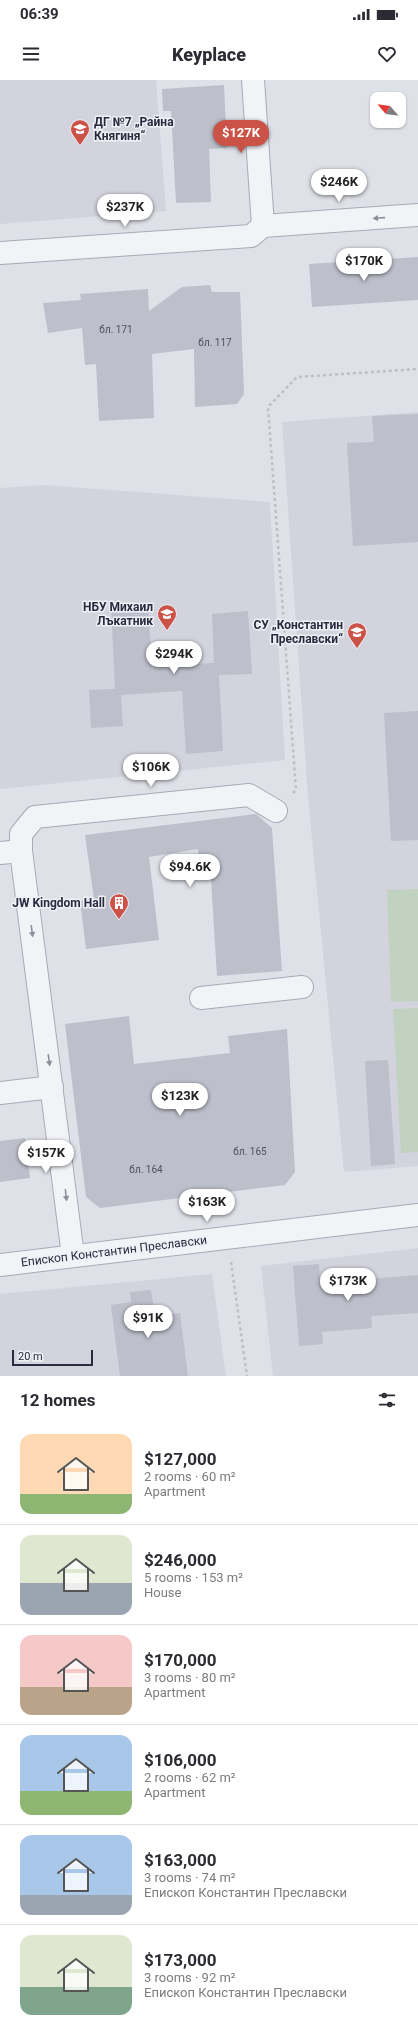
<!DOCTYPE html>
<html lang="en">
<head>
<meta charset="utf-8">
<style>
	body { margin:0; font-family:Roboto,sans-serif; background:#f2f2f3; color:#2b2b33; height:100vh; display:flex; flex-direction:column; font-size:15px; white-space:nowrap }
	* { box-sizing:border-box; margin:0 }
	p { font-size:13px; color:#7c7c81 }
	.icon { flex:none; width:22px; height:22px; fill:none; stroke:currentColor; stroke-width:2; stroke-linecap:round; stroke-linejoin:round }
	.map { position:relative; height:1296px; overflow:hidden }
	.side { display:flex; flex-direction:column; background:#fff; flex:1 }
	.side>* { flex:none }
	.needle { width:26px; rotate:299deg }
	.tools { position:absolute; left:370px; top:12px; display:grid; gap:8px }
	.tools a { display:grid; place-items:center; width:36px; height:36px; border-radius:8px; background:#fff; box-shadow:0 1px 3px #0004; font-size:20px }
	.scale { position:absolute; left:12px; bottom:10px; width:81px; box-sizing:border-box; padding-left:4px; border:2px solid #292b3f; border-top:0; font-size:11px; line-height:14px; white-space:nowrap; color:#292b3f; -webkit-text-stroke:3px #eff0f6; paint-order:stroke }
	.price { position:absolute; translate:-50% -34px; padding:0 9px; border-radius:14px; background:#fff; color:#222; font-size:13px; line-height:26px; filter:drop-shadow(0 1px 2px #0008) }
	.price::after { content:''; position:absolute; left:50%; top:24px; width:12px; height:9px; margin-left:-6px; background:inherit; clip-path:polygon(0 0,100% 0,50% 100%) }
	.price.on { background:#cb5247; color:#fff }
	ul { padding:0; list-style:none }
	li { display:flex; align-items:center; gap:12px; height:100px; padding:0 20px }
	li+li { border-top:1px solid #e1e1e2 }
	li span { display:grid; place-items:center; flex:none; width:112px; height:80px; border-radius:12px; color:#555 }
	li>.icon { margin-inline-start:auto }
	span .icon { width:48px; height:48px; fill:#fffc; stroke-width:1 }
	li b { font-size:17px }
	h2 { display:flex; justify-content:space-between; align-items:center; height:48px; padding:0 20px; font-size:17px }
	.status { display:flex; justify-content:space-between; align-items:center; height:28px; padding:0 20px; background:#fff; direction:ltr }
	.status svg { height:11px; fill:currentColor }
	header { display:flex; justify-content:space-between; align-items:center; height:52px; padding:0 20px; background:#fff; font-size:18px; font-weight:800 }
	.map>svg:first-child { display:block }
	.built { fill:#d2d3dd }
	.pitch { fill:#c1d2c1 }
	.building { fill:#bdbfcb }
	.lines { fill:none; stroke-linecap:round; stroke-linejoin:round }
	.minor-casing { stroke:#a8aab5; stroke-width:24 }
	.path { stroke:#bebfc7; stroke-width:2.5; stroke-dasharray:3 3; stroke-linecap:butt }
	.minor { stroke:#f2f3f7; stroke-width:22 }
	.oneway { fill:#8e8f9b }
	.labels { text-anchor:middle; stroke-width:3; stroke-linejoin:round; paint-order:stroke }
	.number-label { font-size:10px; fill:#4e5062 }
	.poi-label { font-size:12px; font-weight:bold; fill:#292b3f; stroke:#eff0f6; text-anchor:end }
	.street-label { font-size:12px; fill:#292b3f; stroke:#eff0f6 }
</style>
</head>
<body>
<div class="status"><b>06:39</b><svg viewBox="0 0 49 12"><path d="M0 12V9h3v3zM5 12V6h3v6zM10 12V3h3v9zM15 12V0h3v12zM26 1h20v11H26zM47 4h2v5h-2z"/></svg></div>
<header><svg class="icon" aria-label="menu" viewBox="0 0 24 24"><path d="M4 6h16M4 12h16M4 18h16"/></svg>Keyplace<svg class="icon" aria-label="heart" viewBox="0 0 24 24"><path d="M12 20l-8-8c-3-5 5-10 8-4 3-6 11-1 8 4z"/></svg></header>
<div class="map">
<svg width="418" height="1296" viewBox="0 0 418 1296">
	<rect width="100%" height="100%" fill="#dfe1e8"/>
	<g class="built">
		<path d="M0,0h160l-4,1 10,130 -166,13z"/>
		<path d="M418,332v754l-74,6 -36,-375 -26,-375z"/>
		<path d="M45,405l225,17 15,258 -285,29v-301z"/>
		<path d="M418,1168v128h-145l-12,-110z"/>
		<path d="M212,1194l14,102h-226v-82z"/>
	</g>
	<g class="pitch">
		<path d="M418,809v112l-27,1 -4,-112z"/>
		<path d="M418,928v144l-17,1 -8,-144z"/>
	</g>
	<g class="building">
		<path d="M224,5l3,63 -18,1 2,53 -35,1 -5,-92h-8l-1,-22z"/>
		<path d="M418,177v43l-106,7 -3,-43z"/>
		<path d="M210,205l2,7h28l4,102 -7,10 -42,3 -1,-58 -42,5 2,64 -55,3 -3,-57 -11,1 -3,-37 -34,5 -5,-30 38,-3 -1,-6 68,-5 1,22 33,-24z"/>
		<path d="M418,334v128l-65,4 -6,-103 27,-1 -2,-26z"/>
		<path d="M148,524l4,63 62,-4 -2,-49 36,-3 4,63 -33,1 4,76 -37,3 -4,-63 -61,4 2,31 -32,2 -2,-38 26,-1 -4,-82z"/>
		<path d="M418,631v129l-27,1 -7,-128z"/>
		<path d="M256,734l16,14 10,143 -65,5 -7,-112 -11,1 -1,-16 -49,8 10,83 -73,9 -6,-48 14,-2 -9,-64z"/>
		<path d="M129,936l5,48 96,-11 -2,-17 59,-7 8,143 -10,13 -185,23 -14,-11 -21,-173z"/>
		<path d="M388,980l7,104 -24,2 -6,-105z"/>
		<path d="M25,1058l5,40 -30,4v-41z"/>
		<path d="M319,1184l1,19 98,-8v38l-47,3 1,12 -50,4 1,12 -24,2 -6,-80z"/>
		<path d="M151,1210l4,26 25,-3 8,63h-68l-9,-71 20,-3 -1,-10z"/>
	</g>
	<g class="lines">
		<g class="minor-casing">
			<g id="minor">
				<path d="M263,146l155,-11"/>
				<path d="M0,173l251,-17 12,-10 -10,-146"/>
				<path d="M0,773l21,-2"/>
				<path d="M201,918l101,-11"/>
				<path d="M0,1013l52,-6"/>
				<path d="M73,1176l-52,-405v-17l14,-17 214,-22 27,16"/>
				<path d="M0,1185l418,-50"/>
			</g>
		</g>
		<g class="path">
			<path d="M293,713l3,-3 -28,-383 29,-30 121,-8"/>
			<path d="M231,1182l16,114"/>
		</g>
		<use href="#minor" class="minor"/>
	</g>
	<defs><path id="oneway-solid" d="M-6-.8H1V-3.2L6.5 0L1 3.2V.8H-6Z"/></defs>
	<g class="oneway">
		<use href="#oneway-solid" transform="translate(379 138) rotate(176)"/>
		<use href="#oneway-solid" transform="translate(32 851) rotate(82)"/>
		<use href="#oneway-solid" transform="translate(49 980) rotate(82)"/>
		<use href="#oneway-solid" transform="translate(66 1115) rotate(83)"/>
	</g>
	<defs>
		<g id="school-pin" transform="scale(1)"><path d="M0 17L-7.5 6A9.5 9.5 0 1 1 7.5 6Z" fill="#cb5247" stroke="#eff0f6"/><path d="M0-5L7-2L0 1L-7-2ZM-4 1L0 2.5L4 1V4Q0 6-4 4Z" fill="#fff"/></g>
		<g id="building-pin" transform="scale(1)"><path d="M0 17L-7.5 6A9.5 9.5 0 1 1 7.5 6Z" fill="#cb5247" stroke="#eff0f6"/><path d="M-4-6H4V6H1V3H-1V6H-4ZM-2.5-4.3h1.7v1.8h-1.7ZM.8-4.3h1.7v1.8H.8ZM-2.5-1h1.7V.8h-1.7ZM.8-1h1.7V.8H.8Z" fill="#fff"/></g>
	</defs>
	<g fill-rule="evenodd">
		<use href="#school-pin" x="80" y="49"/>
		<use href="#school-pin" x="167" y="534"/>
		<use href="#school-pin" x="357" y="552"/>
		<use href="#building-pin" x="119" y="823"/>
	</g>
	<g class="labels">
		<g class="number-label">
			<text x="116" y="253">бл. 171</text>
			<text x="215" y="266">бл. 117</text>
			<text x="250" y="1075">бл. 165</text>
			<text x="146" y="1093">бл. 164</text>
		</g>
		<g class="poi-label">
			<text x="94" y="46" text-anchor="start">ДГ №7 „Райна<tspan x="94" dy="14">Княгиня“</tspan></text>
			<text x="153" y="531">НБУ Михаил<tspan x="153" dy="14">Лъкатник</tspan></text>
			<text x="343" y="549">СУ „Константин<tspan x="343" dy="14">Преславски“</tspan></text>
			<text x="105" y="827">JW Kingdom Hall</text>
		</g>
		<g class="street-label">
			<text transform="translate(114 1171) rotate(-7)" y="4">Епископ Константин Преславски</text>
		</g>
	</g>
</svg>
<div class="tools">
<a><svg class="needle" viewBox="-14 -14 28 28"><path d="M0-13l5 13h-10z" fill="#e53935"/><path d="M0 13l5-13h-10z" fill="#7c7c81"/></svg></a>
</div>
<div class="scale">20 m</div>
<b class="price on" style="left:241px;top:74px">$127K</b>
<b class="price" style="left:339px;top:123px">$246K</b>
<b class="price" style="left:125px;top:148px">$237K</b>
<b class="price" style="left:364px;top:202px">$170K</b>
<b class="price" style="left:174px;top:595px">$294K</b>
<b class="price" style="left:151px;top:708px">$106K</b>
<b class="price" style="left:190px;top:808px">$94.6K</b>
<b class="price" style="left:180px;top:1037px">$123K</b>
<b class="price" style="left:46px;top:1094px">$157K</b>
<b class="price" style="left:207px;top:1143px">$163K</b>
<b class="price" style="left:348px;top:1222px">$173K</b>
<b class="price" style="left:148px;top:1259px">$91K</b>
</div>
<section class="side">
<h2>12 homes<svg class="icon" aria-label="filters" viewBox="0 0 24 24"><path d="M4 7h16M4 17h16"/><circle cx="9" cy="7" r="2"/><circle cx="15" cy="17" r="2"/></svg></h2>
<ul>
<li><span style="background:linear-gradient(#ffd9b3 75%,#8fb573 0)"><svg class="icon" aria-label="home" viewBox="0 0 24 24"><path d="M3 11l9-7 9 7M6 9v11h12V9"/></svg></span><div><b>$127,000</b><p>2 rooms · 60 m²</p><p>Apartment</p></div></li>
<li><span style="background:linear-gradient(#dfe7d0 60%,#9aa5b1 0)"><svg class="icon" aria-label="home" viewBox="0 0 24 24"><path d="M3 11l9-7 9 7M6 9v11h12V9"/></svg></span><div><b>$246,000</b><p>5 rooms · 153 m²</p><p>House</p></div></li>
<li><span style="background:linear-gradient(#f6c9c9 65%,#b9a48a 0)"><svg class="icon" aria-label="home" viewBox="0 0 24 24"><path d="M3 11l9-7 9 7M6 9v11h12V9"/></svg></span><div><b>$170,000</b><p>3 rooms · 80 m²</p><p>Apartment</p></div></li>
<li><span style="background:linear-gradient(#a9c7e8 70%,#8fb573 0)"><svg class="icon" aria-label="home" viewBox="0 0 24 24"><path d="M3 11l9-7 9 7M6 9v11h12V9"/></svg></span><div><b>$106,000</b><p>2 rooms · 62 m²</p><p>Apartment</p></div></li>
<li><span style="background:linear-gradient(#a9c7e8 75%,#9aa5b1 0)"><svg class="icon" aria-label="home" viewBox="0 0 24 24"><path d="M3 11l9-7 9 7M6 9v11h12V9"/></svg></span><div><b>$163,000</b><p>3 rooms · 74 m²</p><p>Епископ Константин Преславски</p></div></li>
<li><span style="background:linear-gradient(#dfe7d0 65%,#7fa58c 0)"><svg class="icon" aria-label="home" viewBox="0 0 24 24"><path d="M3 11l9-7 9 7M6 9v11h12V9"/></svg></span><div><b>$173,000</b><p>3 rooms · 92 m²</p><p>Епископ Константин Преславски</p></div></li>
</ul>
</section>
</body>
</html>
